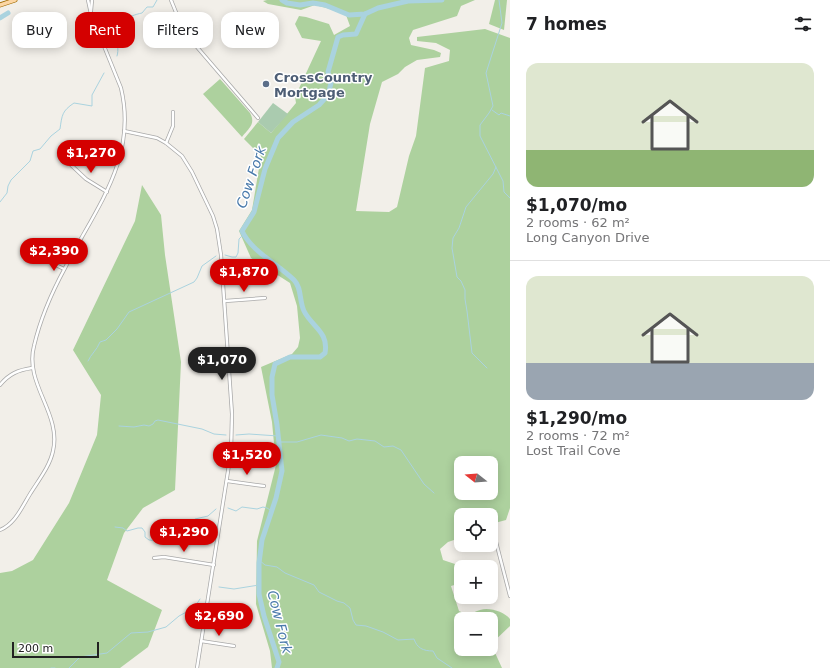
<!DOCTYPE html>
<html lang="en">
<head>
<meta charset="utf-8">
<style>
	body { margin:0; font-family:"DejaVu Sans",sans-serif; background:#f2f2f2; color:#202124; height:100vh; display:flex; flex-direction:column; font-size:15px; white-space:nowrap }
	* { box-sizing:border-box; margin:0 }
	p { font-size:13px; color:#757577 }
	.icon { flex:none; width:22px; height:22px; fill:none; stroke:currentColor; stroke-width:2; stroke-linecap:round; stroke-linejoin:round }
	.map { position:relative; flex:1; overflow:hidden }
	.side { display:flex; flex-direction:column; background:#fff; width:320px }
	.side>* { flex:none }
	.guide { position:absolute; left:12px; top:12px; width:380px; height:36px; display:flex; gap:8px }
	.needle { width:26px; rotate:287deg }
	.buttons { position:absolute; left:454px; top:456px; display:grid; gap:8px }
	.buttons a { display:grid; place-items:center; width:44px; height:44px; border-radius:8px; background:#fff; box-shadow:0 2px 10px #0003; font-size:20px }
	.scale { position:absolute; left:12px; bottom:10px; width:87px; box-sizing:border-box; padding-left:4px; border:2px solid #222; border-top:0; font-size:11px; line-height:14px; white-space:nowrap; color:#222; -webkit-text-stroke:3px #fff; paint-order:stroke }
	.price { position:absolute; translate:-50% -34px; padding:0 9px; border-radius:14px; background:#d40000; color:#fff; font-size:13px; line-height:26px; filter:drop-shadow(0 1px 2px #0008) }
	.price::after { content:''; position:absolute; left:50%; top:24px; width:12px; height:9px; margin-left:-6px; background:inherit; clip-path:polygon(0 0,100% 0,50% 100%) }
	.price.selected { background:#222; color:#fff }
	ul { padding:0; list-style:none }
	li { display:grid; align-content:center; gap:8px; height:212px; padding:0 16px }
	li+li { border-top:1px solid #e0e0e0 }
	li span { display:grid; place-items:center; height:124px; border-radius:12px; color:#555 }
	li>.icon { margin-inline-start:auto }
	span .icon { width:72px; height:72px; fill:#fffc; stroke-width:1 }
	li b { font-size:17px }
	h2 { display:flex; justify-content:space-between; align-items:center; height:48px; padding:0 16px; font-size:17px }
	.chip { padding:0 14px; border-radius:12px; background:#fff; box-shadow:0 2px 10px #0003; font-size:14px; line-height:36px }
	.chip.selected { background:#d40000; color:#fff }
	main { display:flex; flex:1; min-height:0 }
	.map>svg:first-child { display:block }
	.forest { fill:#add19e; fill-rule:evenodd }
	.cemetery { fill:#aacbaf }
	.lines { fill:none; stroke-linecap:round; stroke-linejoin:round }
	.stream { stroke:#aad3df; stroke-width:1 }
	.river { stroke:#aad3df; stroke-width:5 }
	.street-casing { stroke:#a9a9a9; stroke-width:4 }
	.primary-casing { stroke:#a06b00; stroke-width:5 }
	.street { stroke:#fff; stroke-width:2.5 }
	.primary { stroke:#fcd6a4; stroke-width:3.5 }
	.service-dot { fill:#5c6f8a; stroke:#fff; stroke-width:1.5 }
	.labels { text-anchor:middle; stroke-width:3; stroke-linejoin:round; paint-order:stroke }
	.service-label { font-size:13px; font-weight:bold; fill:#4e5e75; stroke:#fff; text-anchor:start }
	.water-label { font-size:14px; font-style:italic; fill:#4a7aab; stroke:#fff }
</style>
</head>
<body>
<main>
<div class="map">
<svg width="510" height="668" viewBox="0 0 510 668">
	<rect width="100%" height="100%" fill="#f2efe9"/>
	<g class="forest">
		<path d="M267,0h208l-14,6 -4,10 -44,14 -4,8 2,7 23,5 7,3 -1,4 -23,3 -12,7 -7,7 -16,8 -12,42 -14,87 33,1 8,-5 12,-51 7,-20 9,-68 24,-7 1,-11 -14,-7 -19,-2v-4l68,-8 25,9v470l-4,12 -15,4v-9h-30v26l-4,-2 -9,3 -8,7 3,11 21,7h-3v16l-10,3 8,25 9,4c4,-2 8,-4 12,-5 10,-3 24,2 30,9v7l-19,18 11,24h-230l-2,-17 -14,-47 1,-63 19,-76 -4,-43 -11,-55 31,-13 6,-7 2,-9 -3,-32 -7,-23 -39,-25 -12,-27 13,-21 9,-54 -17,-17 14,-17 13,11 25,-30 -1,-6 26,-56 -19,-3 -7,-14 4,-8 7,1 23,7 5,11 16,-9 -4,-11 -5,-3 -26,-7 -14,5 -33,-6 -5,-3zM461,463h30v30h-30zM461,619h30v30h-30z"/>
		<path d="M495,0h12l-3,30 -15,-6z"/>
		<path d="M220,79l30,34c6,11 -1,15 -8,24l-39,-43z"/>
		<path d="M142,185l19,30 4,40 16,107 -6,128 -32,18 -19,25 -17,47 55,30 -14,37 -28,21h-120v-95l12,-2 21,-11 36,-57 28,-68 4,-40 -28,-45 62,-129z"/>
	</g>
	<path class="cemetery" d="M273,103l15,11 -17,19 -13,-11z"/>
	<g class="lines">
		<g class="stream">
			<path d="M499,0l3,23 -16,50 7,33 -4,7 -9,12v11l23,45 1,11 6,6"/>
			<path d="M117,56c2,-6 0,-13 0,-19 -1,-15 11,-21 25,-24l5,-6h6l4,-7"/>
			<path d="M492,110l7,5 2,-2 9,3"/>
			<path d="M0,202l7,-9 1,-7 3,-6 19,-19 3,-10 7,-2 11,-13 9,-7c2,-14 2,-18 14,-26l18,3v-11l12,-22"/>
			<path d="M225,255l7,2h4l2,-4 1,-14 5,-5"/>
			<path d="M88,361c3,-7 9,-11 12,-19l6,-2 11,-11 12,-17 65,-30 3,-4 5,-12 14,-10"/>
			<path d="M487,368l-15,-15 -5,-42 -2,-12v-9l-4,-9 -4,-4 -5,-29 1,-10 6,-10 7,-21 27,-33 3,-7"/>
			<path d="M119,426l15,1 10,-2 5,1 4,-2 2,-3 3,-1 44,9 12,5 12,1"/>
			<path d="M236,435l13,-1 29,2"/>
			<path d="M279,442h18l24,-7 21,3 7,3 8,-2 18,2 9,6 9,-1 8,4 23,34 10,9"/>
			<path d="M228,508l8,3 6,-4 15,2 6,-2 4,1 5,3"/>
			<path d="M115,527l8,1 4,3 11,-3h4l3,4v5l4,3 11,1"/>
			<path d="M166,539l3,-3 15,-7 11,-10 13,-3 8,-7"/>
			<path d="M259,560l6,5 12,2 8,6 29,12 5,7 18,9 7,2 6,5 3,12 3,5 10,1 17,6 15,8 16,-1c3,9 9,12 19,12l4,7 15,10"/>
			<path d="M219,587l15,2 25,-4"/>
			<path d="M51,668h4"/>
			<path d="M69,668l11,-11 27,-4 24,-20 17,-1 18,-5 13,-11 15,-8 6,-9"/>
		</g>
		<g class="river">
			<path d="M282,0l5,3 13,2 13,-2 12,2 24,10 16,-1 13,-6 30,-7 34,-1"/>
			<path d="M0,18l8,-5"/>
			<path d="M277,668l2,-6 -15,-46 -5,-22v-31l3,-23 14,-42 6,-27 -5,-46 -5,-30v-18l3,-13 15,-7h30l5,-4c4,-21 -13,-26 -21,-42 -5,-10 -2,-23 -10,-31 -16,-16 -42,-28 -52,-49l12,-19 11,-43 13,-31 15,-16 26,-17 9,-10 3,-12 -3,-11 10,-35 5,-2 13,-1 9,-20"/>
		</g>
		<g class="street-casing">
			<g id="street">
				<path d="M171,0l13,32 74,86"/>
				<path d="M91,11l1,-11"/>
				<path d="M124,131l33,7 9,5 16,13 10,16 21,44 4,13 4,26 11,159 -1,38 -34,216"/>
				<path d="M166,143l7,-17v-14"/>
				<path d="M70,164l16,15 21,13"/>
				<path d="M23,249l41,20"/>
				<path d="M225,301l40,-3"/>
				<path d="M0,385c9,-11 18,-15 32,-17"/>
				<path d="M227,481l37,5"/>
				<path d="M0,530c15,-6 22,-23 30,-36 8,-13 20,-28 23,-43 9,-37 -29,-67 -19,-105 6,-26 18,-54 31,-78 30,-59 73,-109 56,-180l-30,-74 -3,-14"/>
				<path d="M495,538l15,58"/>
				<path d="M154,558l10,-1 50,8"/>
				<path d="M201,641l33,5"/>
			</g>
		</g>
		<g class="primary-casing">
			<path id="primary" d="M0,5l15,-5"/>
		</g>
		<use href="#street" class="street"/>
		<use href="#primary" class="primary"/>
	</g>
	<circle class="service-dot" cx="266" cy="84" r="4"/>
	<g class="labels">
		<g class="service-label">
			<text x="274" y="82">CrossCountry<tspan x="274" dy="15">Mortgage</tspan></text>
		</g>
		<g class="water-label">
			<text transform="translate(251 177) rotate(-71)" y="5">Cow Fork</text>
			<text transform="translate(280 622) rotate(76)" y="5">Cow Fork</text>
		</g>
	</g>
</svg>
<div class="buttons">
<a><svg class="needle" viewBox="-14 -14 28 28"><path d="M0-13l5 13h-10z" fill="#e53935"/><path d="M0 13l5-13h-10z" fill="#757577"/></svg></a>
<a><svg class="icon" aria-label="locate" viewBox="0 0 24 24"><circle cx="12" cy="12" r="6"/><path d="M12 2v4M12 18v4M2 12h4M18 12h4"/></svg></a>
<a>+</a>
<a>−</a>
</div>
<div class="scale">200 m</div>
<b class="price" style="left:91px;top:174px">$1,270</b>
<b class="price" style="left:54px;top:272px">$2,390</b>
<b class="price" style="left:244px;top:293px">$1,870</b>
<b class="price selected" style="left:222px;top:381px">$1,070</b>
<b class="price" style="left:247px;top:476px">$1,520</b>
<b class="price" style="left:184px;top:553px">$1,290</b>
<b class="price" style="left:219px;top:637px">$2,690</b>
<div class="guide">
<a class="chip">Buy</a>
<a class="chip selected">Rent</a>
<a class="chip">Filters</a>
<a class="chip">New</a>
</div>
</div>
<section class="side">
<h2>7 homes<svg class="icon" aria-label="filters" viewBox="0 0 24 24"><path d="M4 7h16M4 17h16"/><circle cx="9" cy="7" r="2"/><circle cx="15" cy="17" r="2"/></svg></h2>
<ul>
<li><span style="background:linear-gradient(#dfe7d0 70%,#8fb573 0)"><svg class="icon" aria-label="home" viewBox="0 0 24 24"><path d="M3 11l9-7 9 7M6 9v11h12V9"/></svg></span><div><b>$1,070/mo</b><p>2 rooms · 62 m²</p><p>Long Canyon Drive</p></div></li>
<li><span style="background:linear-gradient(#dfe7d0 70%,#9aa5b1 0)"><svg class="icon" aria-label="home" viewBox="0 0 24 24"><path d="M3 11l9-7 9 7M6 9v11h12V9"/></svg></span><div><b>$1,290/mo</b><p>2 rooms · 72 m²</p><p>Lost Trail Cove</p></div></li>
</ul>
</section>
</main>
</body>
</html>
